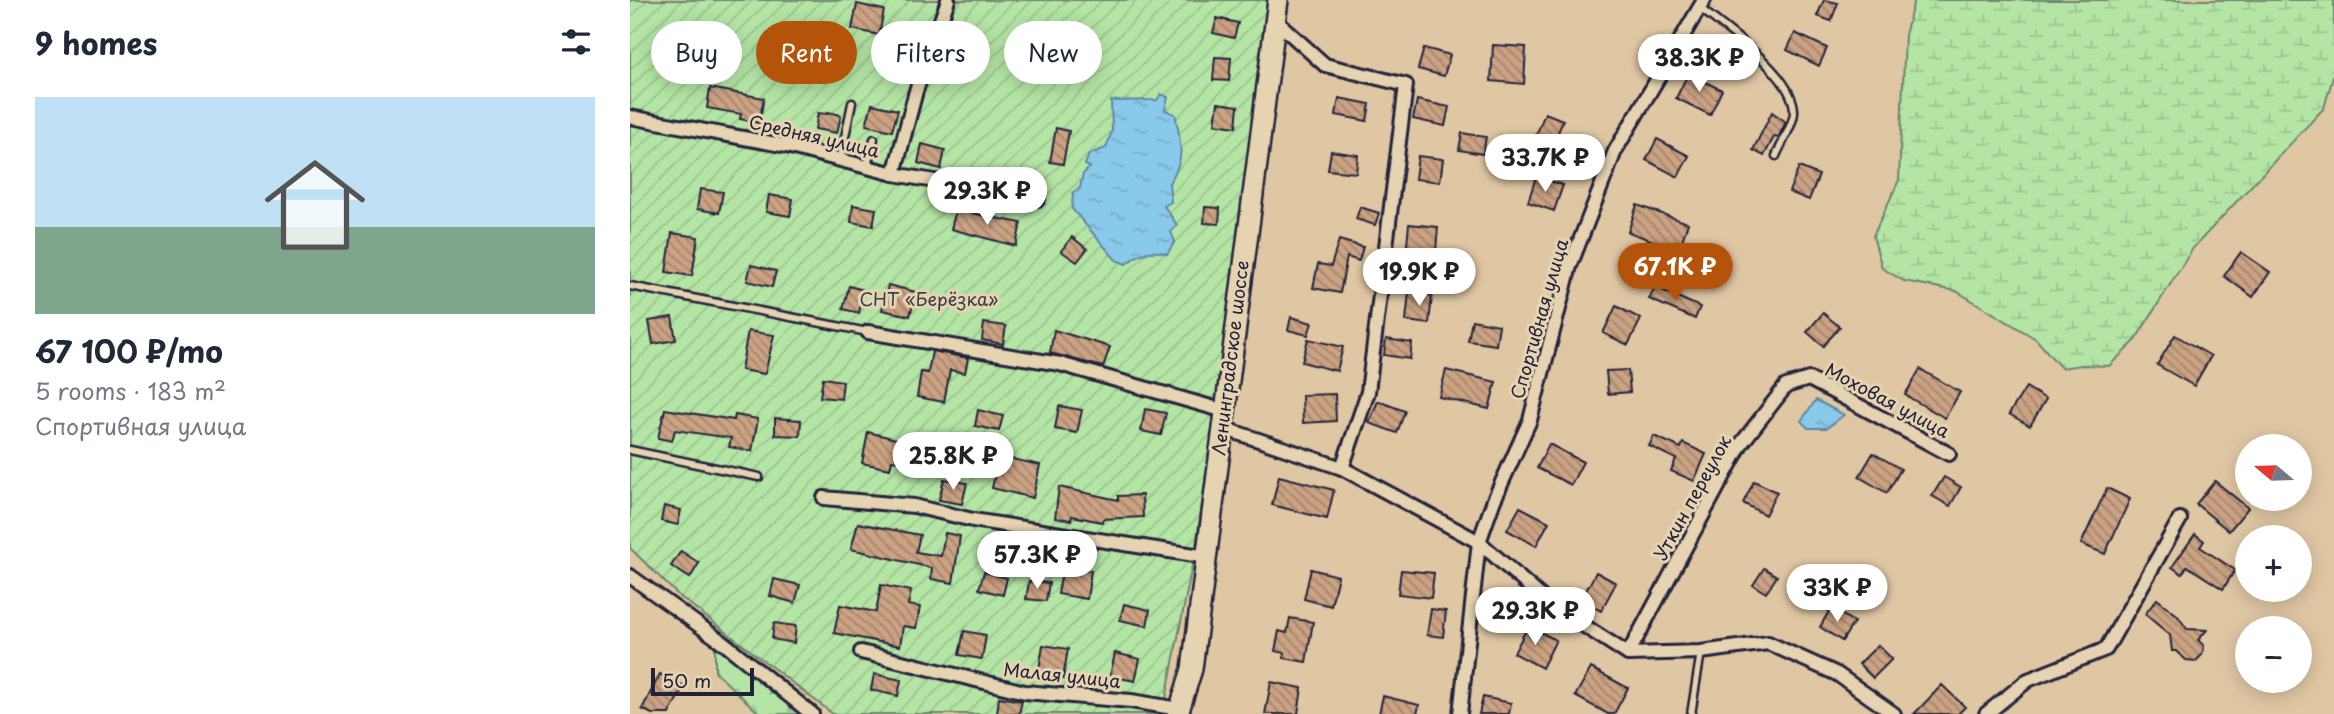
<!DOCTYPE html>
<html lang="en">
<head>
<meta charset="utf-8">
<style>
	body { margin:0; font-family:"Playpen Sans",sans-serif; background:#f6f6f7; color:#1f2937; height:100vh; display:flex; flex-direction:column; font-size:26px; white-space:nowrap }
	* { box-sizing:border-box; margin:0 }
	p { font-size:23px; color:#747a83 }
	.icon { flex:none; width:38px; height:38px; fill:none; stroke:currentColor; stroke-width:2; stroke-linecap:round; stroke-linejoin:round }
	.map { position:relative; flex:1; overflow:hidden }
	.sheet { display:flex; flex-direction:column; background:#fff; width:630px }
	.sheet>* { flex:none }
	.banner { position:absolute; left:21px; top:21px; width:665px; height:63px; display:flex; gap:14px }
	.needle { width:46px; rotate:289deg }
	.buttons { position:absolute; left:1605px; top:434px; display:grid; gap:14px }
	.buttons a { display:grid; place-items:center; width:77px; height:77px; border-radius:50%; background:#fff; box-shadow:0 4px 18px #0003; font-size:35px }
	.scale { position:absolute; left:21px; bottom:18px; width:103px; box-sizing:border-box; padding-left:7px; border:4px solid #22223b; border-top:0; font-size:19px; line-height:24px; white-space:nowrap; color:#22223b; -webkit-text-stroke:5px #e5d3b1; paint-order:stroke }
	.price { position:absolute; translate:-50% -60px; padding:0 16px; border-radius:24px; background:#fff; color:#222; font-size:23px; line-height:46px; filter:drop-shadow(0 2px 4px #0008) }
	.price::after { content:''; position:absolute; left:50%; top:42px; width:21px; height:16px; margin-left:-10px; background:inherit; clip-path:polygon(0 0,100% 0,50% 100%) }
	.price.selected { background:#b45309; color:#fff }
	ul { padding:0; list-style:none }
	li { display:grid; align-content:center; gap:14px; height:371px; padding:0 35px }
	li span { display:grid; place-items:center; height:217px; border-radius:0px; color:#555 }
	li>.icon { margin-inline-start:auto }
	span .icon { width:126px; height:126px; fill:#fffc; stroke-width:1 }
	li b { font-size:30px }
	h2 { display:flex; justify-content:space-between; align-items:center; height:84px; padding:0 35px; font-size:30px }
	.tag { padding:0 24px; border-radius:32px; background:#fff; box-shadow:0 4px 18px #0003; font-size:24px; line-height:63px }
	.tag.selected { background:#b45309; color:#fff }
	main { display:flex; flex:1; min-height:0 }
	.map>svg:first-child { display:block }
	.forest { fill:url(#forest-firs); stroke:#6b8470; stroke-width:2 }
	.wetland { fill:url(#wetland-marsh); stroke:#6b8470; stroke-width:2 }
	.garden { fill:url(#garden-furrows); stroke:#6b8470; stroke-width:2 }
	.water { fill:url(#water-ripples); stroke:#6086a4; stroke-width:2 }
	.building { fill:url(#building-back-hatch); stroke:#22223b; stroke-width:2 }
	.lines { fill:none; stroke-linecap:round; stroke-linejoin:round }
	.service-casing { stroke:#22223b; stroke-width:11 }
	.minor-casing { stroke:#22223b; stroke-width:18 }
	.secondary-casing { stroke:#22223b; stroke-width:24 }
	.service { stroke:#e5d3b1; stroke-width:6 }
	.minor { stroke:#e5d3b1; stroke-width:12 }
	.secondary { stroke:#e5d3b1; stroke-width:19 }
	.labels { text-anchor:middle; stroke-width:6; stroke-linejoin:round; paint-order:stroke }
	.street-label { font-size:18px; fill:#22223b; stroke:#e5d3b1 }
	.park-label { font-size:18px; fill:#383f4b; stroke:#e5d3b1 }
</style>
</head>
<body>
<main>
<section class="sheet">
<h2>9 homes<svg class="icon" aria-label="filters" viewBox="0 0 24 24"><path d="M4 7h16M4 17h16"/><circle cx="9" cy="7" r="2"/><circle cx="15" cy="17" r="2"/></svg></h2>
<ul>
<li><span style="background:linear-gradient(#bfe0f5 60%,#7fa58c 0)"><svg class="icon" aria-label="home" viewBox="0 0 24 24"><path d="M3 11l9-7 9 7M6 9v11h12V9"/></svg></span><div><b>67 100 ₽/mo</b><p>5 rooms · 183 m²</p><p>Спортивная улица</p></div></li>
</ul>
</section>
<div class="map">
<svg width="1704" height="714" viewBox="0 0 1704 714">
	<defs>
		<pattern id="forest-firs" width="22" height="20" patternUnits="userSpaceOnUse" patternTransform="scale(1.75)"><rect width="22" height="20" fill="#b4e5a5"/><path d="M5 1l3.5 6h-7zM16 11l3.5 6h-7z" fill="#9ac48f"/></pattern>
		<pattern id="wetland-marsh" width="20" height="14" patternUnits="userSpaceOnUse" patternTransform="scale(1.75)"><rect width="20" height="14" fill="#b4e5a5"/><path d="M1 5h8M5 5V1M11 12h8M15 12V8" fill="none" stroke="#9ac48f"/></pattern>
		<pattern id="garden-furrows" width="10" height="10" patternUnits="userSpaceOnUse" patternTransform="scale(1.75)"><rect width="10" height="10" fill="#b4e5a5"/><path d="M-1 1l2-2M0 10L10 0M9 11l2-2" fill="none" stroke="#9ac48f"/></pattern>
		<pattern id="water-ripples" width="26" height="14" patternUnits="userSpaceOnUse" patternTransform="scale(1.75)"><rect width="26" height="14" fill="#89c9ea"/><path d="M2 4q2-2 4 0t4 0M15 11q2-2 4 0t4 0" fill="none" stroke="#76acca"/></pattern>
		<pattern id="building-back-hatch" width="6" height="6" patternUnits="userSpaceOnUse" patternTransform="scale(1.75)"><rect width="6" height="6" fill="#cba282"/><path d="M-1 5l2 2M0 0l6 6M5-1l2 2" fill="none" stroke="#a4846c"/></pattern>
	</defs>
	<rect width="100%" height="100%" fill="#e0c7a4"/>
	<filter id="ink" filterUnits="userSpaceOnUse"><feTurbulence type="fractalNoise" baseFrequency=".0143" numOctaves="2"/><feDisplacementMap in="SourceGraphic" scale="14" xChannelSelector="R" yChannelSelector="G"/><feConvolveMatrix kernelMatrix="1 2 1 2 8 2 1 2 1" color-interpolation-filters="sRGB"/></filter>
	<g filter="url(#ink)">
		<path class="forest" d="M85,645l85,69h-40l-45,-42z"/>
		<path class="wetland" d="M1284,0h420v73l-10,35 -131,140 -59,94 -25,24 -27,-1 -21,3 -25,-29 -80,-48 -52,-10 -22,-13 -9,-32 26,-56 6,-145z"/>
		<path class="garden" d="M0,0h645l-79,545 -33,169h-330l-155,-119 -48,-47z"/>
		<g class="water">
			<path d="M531,94l7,3 -3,13 10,4c6,29 11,45 -6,69l2,19 -7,4 13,19 -6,7 4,10 -8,12c-15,-6 -28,-1 -41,10l-10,-4 -44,-51 1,-17 7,-4 3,-14 7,-7 -5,-2 4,-11 17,-6 6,-17 -1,-30 46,-1z"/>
			<path d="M1186,400l28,15 -17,13h-19l-7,-7z"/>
		</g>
		<g class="building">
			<path d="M1194,0l14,3 -7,18 -14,-5z"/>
			<path d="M227,4l27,6 -5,25 -27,-6z"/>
			<path d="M587,18l21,5 -4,15 -21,-5z"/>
			<path d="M1165,33l32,15 -8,18 -32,-16z"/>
			<path d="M863,45l33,2 -2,37 -33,-3z"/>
			<path d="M794,48l26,7 -6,21 -26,-7z"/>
			<path d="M585,57l16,1 -2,23 -16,-1z"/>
			<path d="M1058,74l34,16 -12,25 -34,-17z"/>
			<path d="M80,88l54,10 -5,25 -19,-4 1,-5 -34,-6z"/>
			<path d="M709,98l31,6 -3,17 -31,-6z"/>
			<path d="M787,100l32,7 -4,19 -32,-7z"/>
			<path d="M588,103l20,3 -2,21 -21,-3z"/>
			<path d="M242,104l26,6 -6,21 -26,-6z"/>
			<path d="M198,112l13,3 -4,18 -22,-4 3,-16 9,1z"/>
			<path d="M1142,112l14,10 -8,16 -4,-1 -10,19 -11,-6z"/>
			<path d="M915,113l18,7 -13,33 -18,-7z"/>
			<path d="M426,128l13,3 -6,33 -13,-2z"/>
			<path d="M832,133l24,4 -3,17 -24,-4z"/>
			<path d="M1027,139l32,17 -11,21 -32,-17z"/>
			<path d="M292,144l23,6 -4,19 -23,-6z"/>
			<path d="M701,151l27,4 -2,18 -28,-3z"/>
			<path d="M788,156l25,3 -3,23 -25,-3z"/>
			<path d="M1169,167l20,8 -10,25 -20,-8z"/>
			<path d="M906,177l27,8 -9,26 -26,-9z"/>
			<path d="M70,189l23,3 -4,21 -22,-4z"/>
			<path d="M139,195l24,4 -3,17 -24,-4z"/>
			<path d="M223,205l23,4 -3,17 -22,-4z"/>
			<path d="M1007,205l51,18 -9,27 -51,-18z"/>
			<path d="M575,207l15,1 -1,16 -15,-1z"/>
			<path d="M730,207l19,6 -4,12 -19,-6z"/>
			<path d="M326,210l65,13 -5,23 -65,-17z"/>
			<path d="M779,224l29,3 -4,47 -16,-2 -1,14 -14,-1z"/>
			<path d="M42,233l26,4 -6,39 -26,-4z"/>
			<path d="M442,237l15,12 -10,13 -16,-11z"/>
			<path d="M709,240l24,7 -4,14 -12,-4 -7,36 -27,-5 5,-24 13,2z"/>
			<path d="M1611,252l29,20 -17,25 -29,-21z"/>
			<path d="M121,265l25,6 -4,16 -25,-6z"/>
			<path d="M258,285l28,7 -6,24 -28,-6z"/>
			<path d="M219,286l15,4 -5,23 -16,-4z"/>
			<path d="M1025,287l45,20 -5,12 -46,-20z"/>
			<path d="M779,292l23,3 -3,29 -23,-3z"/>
			<path d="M986,306l25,13 -13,26 -25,-12z"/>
			<path d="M1193,313l17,14 -17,19 -16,-14z"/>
			<path d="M42,317l4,23 -23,4 -4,-23z"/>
			<path d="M661,317l21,6 -4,12 -20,-5z"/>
			<path d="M842,320l27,5 -3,20 -28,-4z"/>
			<path d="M354,323l22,3 -3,18 -21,-4z"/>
			<path d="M424,330l56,17 -7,20 -53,-14z"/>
			<path d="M118,331l26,4 -9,39 -24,-4z"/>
			<path d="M1545,335l36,21 -17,30 -37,-21z"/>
			<path d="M678,339l35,8 -6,24 -35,-9z"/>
			<path d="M756,339l26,4 -2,16 -26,-4z"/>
			<path d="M302,351l36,7 -3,15 -15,-3 -6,32 -27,-5 4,-25 7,1z"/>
			<path d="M1290,369l40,23 -15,26 -40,-23z"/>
			<path d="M816,370l50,12 -7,27 -50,-12z"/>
			<path d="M998,370l2,22 -22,2 -2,-23z"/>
			<path d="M193,378l20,3 -2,18 -21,-2z"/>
			<path d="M1396,387l20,12 -16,27 -21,-12z"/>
			<path d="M705,394l1,27 -33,2 -1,-28z"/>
			<path d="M748,401l27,10 -8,22 -28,-10z"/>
			<path d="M429,406l23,4 -5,23 -22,-4z"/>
			<path d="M35,409l69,11 1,-5 23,4 -6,32 -23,-4 2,-9 -56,-8 -3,11 -14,-3z"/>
			<path d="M515,409l21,4 -5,22 -20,-4z"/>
			<path d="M348,410l25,6 -4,15 -24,-5z"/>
			<path d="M145,418l26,2 -1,16 -25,-1z"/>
			<path d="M238,432l28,7 39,3 -2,22 -41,-4 -2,9 -28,-6z"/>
			<path d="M1024,436l27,12 2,-5 23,11 -12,27 -23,-10 5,-12 -27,-13z"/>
			<path d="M919,444l34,18 -12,23 -34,-17z"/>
			<path d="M1243,453l28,16 -14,24 -28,-16z"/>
			<path d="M369,456l41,9 -7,33 -41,-10z"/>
			<path d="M649,476l55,14 -7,29 -55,-14z"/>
			<path d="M1314,477l17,10 -11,19 -18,-10z"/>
			<path d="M314,479l23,4 -5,21 -23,-4z"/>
			<path d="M1124,481l23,11 -12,23 -22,-12z"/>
			<path d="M1585,481l33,27 -19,23 -33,-27z"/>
			<path d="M429,487l59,13v-4l24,-1 1,22 -40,2 -1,3 -30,-6 -1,4 -16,-2z"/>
			<path d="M1477,488l23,11 -25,55 -24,-10z"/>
			<path d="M34,506l17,4 -3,15 -17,-4z"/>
			<path d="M890,507l29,15 -13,24 -29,-16z"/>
			<path d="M228,523l62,12 -4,17 25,4 4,-23 15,3 -7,47 -22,-4 1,-11 -81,-19z"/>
			<path d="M1565,534l9,7 -4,6 35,23 -12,19 -36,-23 -5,8 -10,-7z"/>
			<path d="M51,551l18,12 -9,15 -19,-12z"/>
			<path d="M433,566l28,5 -4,28 -29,-5z"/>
			<path d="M1134,568l13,8 -11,17 -13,-8z"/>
			<path d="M681,569l27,7 -7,30 -27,-7z"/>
			<path d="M771,570l33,3 -3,25 -33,-4z"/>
			<path d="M354,572l23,6 -4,17 -24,-6z"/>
			<path d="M966,572l20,11 -15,28 -20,-11z"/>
			<path d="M144,579l26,6 -5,18 -25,-7z"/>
			<path d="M399,581l20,2 -3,18 -20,-2z"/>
			<path d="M251,585l30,6 -3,14 12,2 -4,21 -13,-2 -3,20 -66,-13 6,-28 36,7z"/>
			<path d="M1527,599l20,16 10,14 20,1 -9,10 6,6 -2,9 -6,6 -10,-1 -10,-9h-4l-2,-16 -25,-21z"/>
			<path d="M494,604l26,6 -3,16 -27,-6z"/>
			<path d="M1201,608l23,14 -12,19 -22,-14z"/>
			<path d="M801,609l15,2 -3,26 -16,-2z"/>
			<path d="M660,618l23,4 -7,40 -22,-4 1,-5 -10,-2 4,-20 8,2z"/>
			<path d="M144,623l22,3 -2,17 -22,-4z"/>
			<path d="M898,626l28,14 -14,28 -28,-15z"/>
			<path d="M334,631l22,4 -4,24 -23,-4z"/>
			<path d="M413,645l25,4 -5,30 -25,-4z"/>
			<path d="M1248,645l14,14 -19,19 -14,-14z"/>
			<path d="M485,653l25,6 -5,22 -25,-5z"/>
			<path d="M961,668l37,20 -14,26h-6l-33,-18z"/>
			<path d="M30,674l24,12 -15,28h-17l-10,-5z"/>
			<path d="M244,674l27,6 -3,16 -27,-6z"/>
			<path d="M641,682l31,6 -4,26h-33z"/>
			<path d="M1312,685l23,22 -7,7h-44z"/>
			<path d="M753,696l36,9 -2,9h-38z"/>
			<path d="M369,697l23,4 -3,13h-22z"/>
			<path d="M853,697l28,6 -2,11h-30z"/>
		</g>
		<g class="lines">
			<g class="service-casing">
				<g id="service">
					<path d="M1070,8c28,23 92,66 94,102 1,12 -13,34 -18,46"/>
					<path d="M210,161l12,-58"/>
					<path d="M237,166l7,-27"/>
					<path d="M0,286l238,46"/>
					<path d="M0,450l129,27"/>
					<path d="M1061,714l10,-62"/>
				</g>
			</g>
			<g class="minor-casing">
				<g id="minor">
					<path d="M645,20l50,45 81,20 -38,307 -26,76"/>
					<path d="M0,117l157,29 107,28 22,-83 32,-91"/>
					<path d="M264,174l144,25"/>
					<path d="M238,332l192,32 165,47"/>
					<path d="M593,428l119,40 137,74 68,60 81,52 73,-2 67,-9 69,31 57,40"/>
					<path d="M194,498l90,8 59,14 234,37"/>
					<path d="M0,576l95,68 87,70"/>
					<path d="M231,652l164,40 106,9 48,8"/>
					<path d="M998,654l113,-210 45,-58 23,-7 140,75"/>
					<path d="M830,714l19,-172 15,-42 36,-80 40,-154 45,-115 89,-151"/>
					<path d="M1356,714l42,-34 78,-31 74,-130"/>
				</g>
			</g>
			<g class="secondary-casing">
				<path id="secondary" d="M548,714l14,-45 86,-669"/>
			</g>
			<use href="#service" class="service"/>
			<use href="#minor" class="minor"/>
			<use href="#secondary" class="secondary"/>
		</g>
	</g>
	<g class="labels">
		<g class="street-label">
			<text transform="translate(184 137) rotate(13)" y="6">Средняя улица</text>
			<text transform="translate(910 319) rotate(-74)" y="6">Спортивная улица</text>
			<text transform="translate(601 358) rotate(-83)" y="6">Ленинградское шоссе</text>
			<text transform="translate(1257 401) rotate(28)" y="6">Моховая улица</text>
			<text transform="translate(1063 498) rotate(-61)" y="6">Уткин переулок</text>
			<text transform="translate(432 676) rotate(6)" y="6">Малая улица</text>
		</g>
		<g class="park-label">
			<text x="299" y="306">СНТ «Берёзка»</text>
		</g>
	</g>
</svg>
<div class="buttons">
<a><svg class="needle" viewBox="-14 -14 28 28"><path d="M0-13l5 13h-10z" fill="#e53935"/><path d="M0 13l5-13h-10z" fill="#747a83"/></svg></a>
<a>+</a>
<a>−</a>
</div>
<div class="scale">50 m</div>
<b class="price" style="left:1069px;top:94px">38.3K ₽</b>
<b class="price" style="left:915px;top:194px">33.7K ₽</b>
<b class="price" style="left:357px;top:227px">29.3K ₽</b>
<b class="price selected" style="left:1045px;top:303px">67.1K ₽</b>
<b class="price" style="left:789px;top:308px">19.9K ₽</b>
<b class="price" style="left:323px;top:492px">25.8K ₽</b>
<b class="price" style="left:407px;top:591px">57.3K ₽</b>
<b class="price" style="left:1207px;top:624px">33K ₽</b>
<b class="price" style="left:905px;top:647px">29.3K ₽</b>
<div class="banner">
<a class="tag">Buy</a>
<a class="tag selected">Rent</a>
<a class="tag">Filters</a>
<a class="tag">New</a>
</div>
</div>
</main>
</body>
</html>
